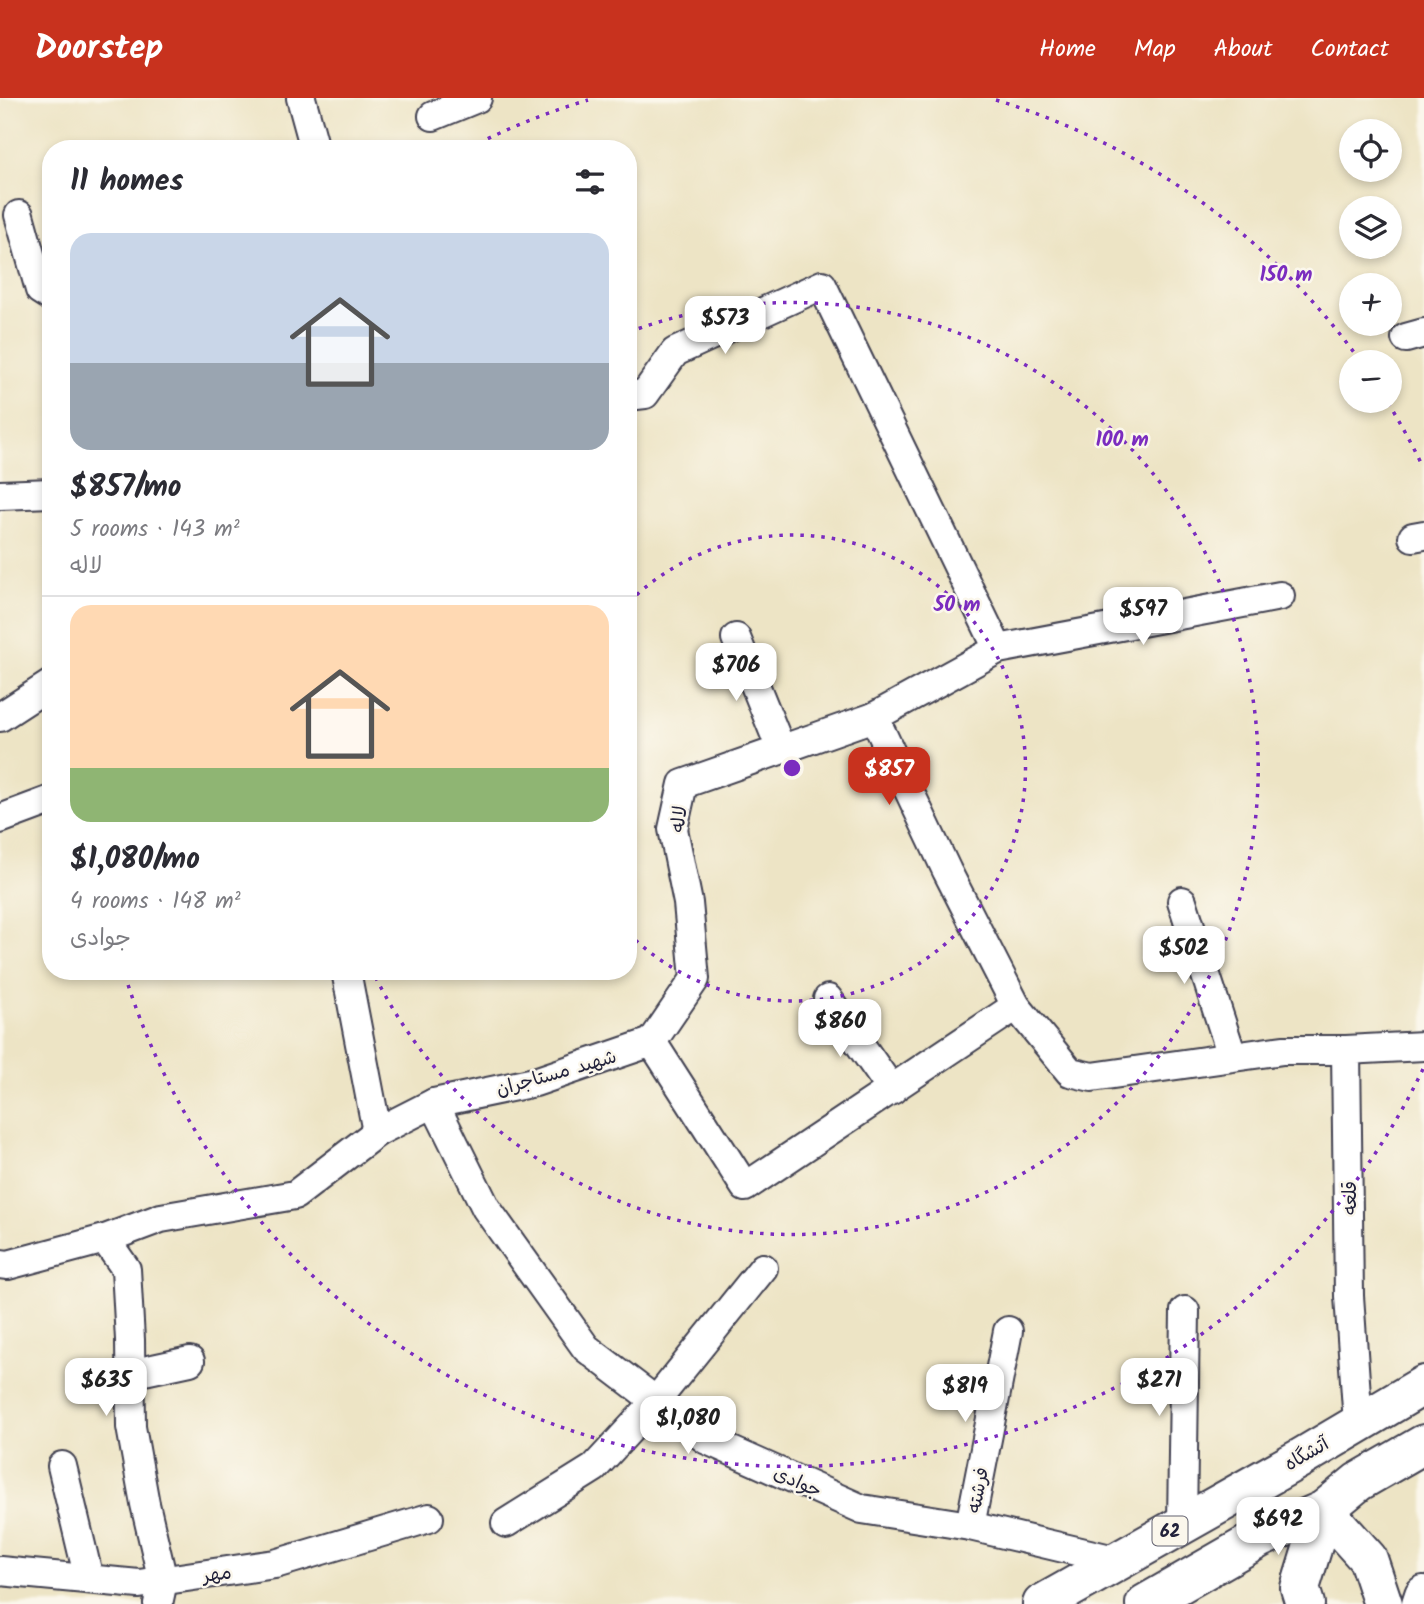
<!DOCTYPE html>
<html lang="en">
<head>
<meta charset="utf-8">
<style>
	body { margin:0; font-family:Kalam,"Playpen Sans Arabic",sans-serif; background:#f7f7f7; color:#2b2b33; height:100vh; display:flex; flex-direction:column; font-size:26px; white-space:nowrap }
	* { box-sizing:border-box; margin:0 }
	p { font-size:23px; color:#7c7c81 }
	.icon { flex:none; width:38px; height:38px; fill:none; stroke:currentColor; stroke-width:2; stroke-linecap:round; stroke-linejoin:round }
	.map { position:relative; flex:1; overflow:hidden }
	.side { position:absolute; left:42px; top:42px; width:595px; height:840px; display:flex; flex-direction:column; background:#fff; border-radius:28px; box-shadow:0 4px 10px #0003 }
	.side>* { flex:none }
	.tools { position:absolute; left:1339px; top:21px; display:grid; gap:14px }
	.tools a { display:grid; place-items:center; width:63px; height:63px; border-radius:50%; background:#fff; box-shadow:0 4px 10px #0003; font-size:35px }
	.price { position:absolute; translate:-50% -60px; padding:0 16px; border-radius:14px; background:#fff; color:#222; font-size:23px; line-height:46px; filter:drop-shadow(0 2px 4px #0008) }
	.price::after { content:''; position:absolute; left:50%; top:42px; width:21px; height:16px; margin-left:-10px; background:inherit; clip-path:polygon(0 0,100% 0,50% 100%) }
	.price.active { background:#c8321e; color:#fff }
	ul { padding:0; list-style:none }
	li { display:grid; align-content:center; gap:14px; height:371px; padding:0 28px }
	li+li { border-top:2px solid #e1e1e2 }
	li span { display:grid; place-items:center; height:217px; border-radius:21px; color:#555 }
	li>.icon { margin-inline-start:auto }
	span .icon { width:126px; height:126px; fill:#fffc; stroke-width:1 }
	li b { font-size:30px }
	h2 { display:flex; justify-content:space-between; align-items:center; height:84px; padding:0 28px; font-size:30px }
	header { display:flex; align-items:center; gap:42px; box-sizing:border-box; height:98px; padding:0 35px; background:#c8321e; color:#fff }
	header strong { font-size:33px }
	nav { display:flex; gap:38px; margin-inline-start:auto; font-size:24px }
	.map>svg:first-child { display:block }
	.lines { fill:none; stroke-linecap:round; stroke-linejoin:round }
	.street-casing { stroke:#403f50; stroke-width:32 }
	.secondary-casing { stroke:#403f50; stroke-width:42 }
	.primary-casing { stroke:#403f50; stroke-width:42 }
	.street { stroke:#fff; stroke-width:28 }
	.secondary { stroke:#fff; stroke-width:38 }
	.primary { stroke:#fff; stroke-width:38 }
	.ring { fill:none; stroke:#7b2cbf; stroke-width:3.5; stroke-dasharray:3.5 7 }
	.labels { text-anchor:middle; stroke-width:5; stroke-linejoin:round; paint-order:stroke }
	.shield { fill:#fbf7ec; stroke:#636270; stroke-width:2 }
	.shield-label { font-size:18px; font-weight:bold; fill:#22223b }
	.street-label { font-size:19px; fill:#22223b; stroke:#fbf7ec }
	.centre { fill:#7b2cbf; stroke:#fbf7ec; stroke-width:3.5 }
	.ring-label { font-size:21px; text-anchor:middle; font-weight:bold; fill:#7b2cbf; stroke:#fbf7ec; stroke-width:5; stroke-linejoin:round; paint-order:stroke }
</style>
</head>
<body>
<header>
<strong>Doorstep</strong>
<nav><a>Home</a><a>Map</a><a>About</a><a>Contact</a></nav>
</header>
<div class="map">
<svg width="1424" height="1506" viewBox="0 0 1424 1506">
	<rect width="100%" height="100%" fill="#fbf7ec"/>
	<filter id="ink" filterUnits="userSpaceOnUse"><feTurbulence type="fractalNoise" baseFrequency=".0143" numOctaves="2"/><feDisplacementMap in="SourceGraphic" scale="14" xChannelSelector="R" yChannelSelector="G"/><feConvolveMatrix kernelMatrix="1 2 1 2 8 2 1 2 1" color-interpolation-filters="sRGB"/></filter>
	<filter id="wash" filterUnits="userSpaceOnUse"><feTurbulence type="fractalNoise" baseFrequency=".00686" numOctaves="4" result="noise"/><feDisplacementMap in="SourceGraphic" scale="28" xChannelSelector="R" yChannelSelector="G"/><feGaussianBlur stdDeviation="1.57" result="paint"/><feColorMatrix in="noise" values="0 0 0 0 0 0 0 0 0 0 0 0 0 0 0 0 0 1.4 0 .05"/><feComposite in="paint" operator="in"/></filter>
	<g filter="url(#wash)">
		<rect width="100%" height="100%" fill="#ede4c5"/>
	</g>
	<g filter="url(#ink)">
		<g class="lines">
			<g class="street-casing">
				<g id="street">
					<path d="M301,0l14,51"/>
					<path d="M433,18l44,-18"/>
					<path d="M19,117l21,75 11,7"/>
					<path d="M1406,240l18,-5"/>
					<path d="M628,298l17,-2 30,-42 147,-67 176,364 -124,68 73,154 69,135 54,66 22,5 191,-27h63"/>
					<path d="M0,397l51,-2"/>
					<path d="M1413,439l11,-2"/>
					<path d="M736,540l45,111"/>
					<path d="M998,551l282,-53"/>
					<path d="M0,619l51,-33"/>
					<path d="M0,721l51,-19"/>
					<path d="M1182,803l50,155"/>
					<path d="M346,873l31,161"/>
					<path d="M828,901l64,91"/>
					<path d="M652,944l43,-63 -7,-76 -15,-74 10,-45 191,-67"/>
					<path d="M434,1005l52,105 100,140 121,92 155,69 108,17 149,35"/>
					<path d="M105,1141l21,30 4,71 1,87 14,77 18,77 -5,23"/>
					<path d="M0,1166l8,1 97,-26 56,-21 134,-23 82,-63 57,-29 101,-21 117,-40 93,145 271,-181"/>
					<path d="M130,1276l60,-13"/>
					<path d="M1358,1325l-9,-127 -3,-246 78,-4"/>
					<path d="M62,1368l27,113"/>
					<path d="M506,1425l88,-55 62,-67 107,-133"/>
					<path d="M1182,1426l3,-213"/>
					<path d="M970,1428l38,-195"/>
					<path d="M0,1473l139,13 136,-20 154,-46"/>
				</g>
			</g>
			<g class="secondary-casing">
				<g id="secondary">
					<path d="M1324,1412l44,49 15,45"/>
					<path d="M1305,1506l-5,-16 24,-78"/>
				</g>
			</g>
			<g class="primary-casing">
				<g id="primary">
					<path d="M1042,1506l257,-145 125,-74"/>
					<path d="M1145,1506l115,-66 64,-28 34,-28 66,-38"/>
					<path d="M1421,1506l3,-9"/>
				</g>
			</g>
			<use href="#street" class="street"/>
			<use href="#secondary" class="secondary"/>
			<use href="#primary" class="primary"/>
		</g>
	</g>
	<g class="ring">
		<path d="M629 504A233 233 0 1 1 629 836"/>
		<path d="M629 234A466 466 0 1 1 373 874"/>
		<path d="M1423 971A699 699 0 0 1 124 874M469 50A699 699 0 0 1 588 2M996 2A699 699 0 0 1 1361 264M1388 305A699 699 0 0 1 1423 369"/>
	</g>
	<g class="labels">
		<rect class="shield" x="1152.5" y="1418.5" width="35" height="29" rx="5"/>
		<g class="shield-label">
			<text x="1170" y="1439">62</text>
		</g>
		<g class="street-label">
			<text transform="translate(678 721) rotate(-84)" y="7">لاله</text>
			<text transform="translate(556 974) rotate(-16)" y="7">شهید مستاجران</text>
			<text transform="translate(1349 1100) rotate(-90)" y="7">قلعه</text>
			<text transform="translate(1306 1355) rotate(-30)" y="7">آتشگاه</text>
			<text transform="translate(798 1383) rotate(24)" y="7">جوادی</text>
			<text transform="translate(977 1392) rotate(-79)" y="7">فرشته</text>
			<text transform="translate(217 1475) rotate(-8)" y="7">مهر</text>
		</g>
	</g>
	<circle cx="792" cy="670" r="10" class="centre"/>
	<g class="ring-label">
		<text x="1286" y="183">150 m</text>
		<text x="1122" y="348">100 m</text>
		<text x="957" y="513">50 m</text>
	</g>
</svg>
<div class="tools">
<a><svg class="icon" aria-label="locate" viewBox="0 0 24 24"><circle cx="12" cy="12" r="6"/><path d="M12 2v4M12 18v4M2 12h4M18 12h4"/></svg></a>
<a><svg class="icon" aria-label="layers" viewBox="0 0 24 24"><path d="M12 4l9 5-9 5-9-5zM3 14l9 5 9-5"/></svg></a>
<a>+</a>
<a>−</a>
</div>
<b class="price" style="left:725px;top:258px">$573</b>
<b class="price" style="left:1143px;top:549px">$597</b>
<b class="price" style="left:736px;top:605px">$706</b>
<b class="price active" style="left:889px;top:709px">$857</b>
<b class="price" style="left:1184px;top:888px">$502</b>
<b class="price" style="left:840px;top:961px">$860</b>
<b class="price" style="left:106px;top:1320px">$635</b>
<b class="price" style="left:1159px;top:1320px">$271</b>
<b class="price" style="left:965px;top:1326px">$819</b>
<b class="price" style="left:688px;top:1358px">$1,080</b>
<b class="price" style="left:1278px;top:1459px">$692</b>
<section class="side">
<h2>11 homes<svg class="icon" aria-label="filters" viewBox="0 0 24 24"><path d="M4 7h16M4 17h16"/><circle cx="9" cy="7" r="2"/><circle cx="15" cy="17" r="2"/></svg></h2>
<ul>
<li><span style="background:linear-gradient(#c9d6e8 60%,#9aa5b1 0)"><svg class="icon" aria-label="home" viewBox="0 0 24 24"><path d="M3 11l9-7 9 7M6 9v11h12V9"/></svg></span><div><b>$857/mo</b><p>5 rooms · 143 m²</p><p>لاله</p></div></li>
<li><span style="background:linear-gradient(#ffd9b3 75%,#8fb573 0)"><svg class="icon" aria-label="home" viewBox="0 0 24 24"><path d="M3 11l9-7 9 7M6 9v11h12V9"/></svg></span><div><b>$1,080/mo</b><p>4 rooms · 148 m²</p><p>جوادی</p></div></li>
</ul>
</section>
</div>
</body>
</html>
